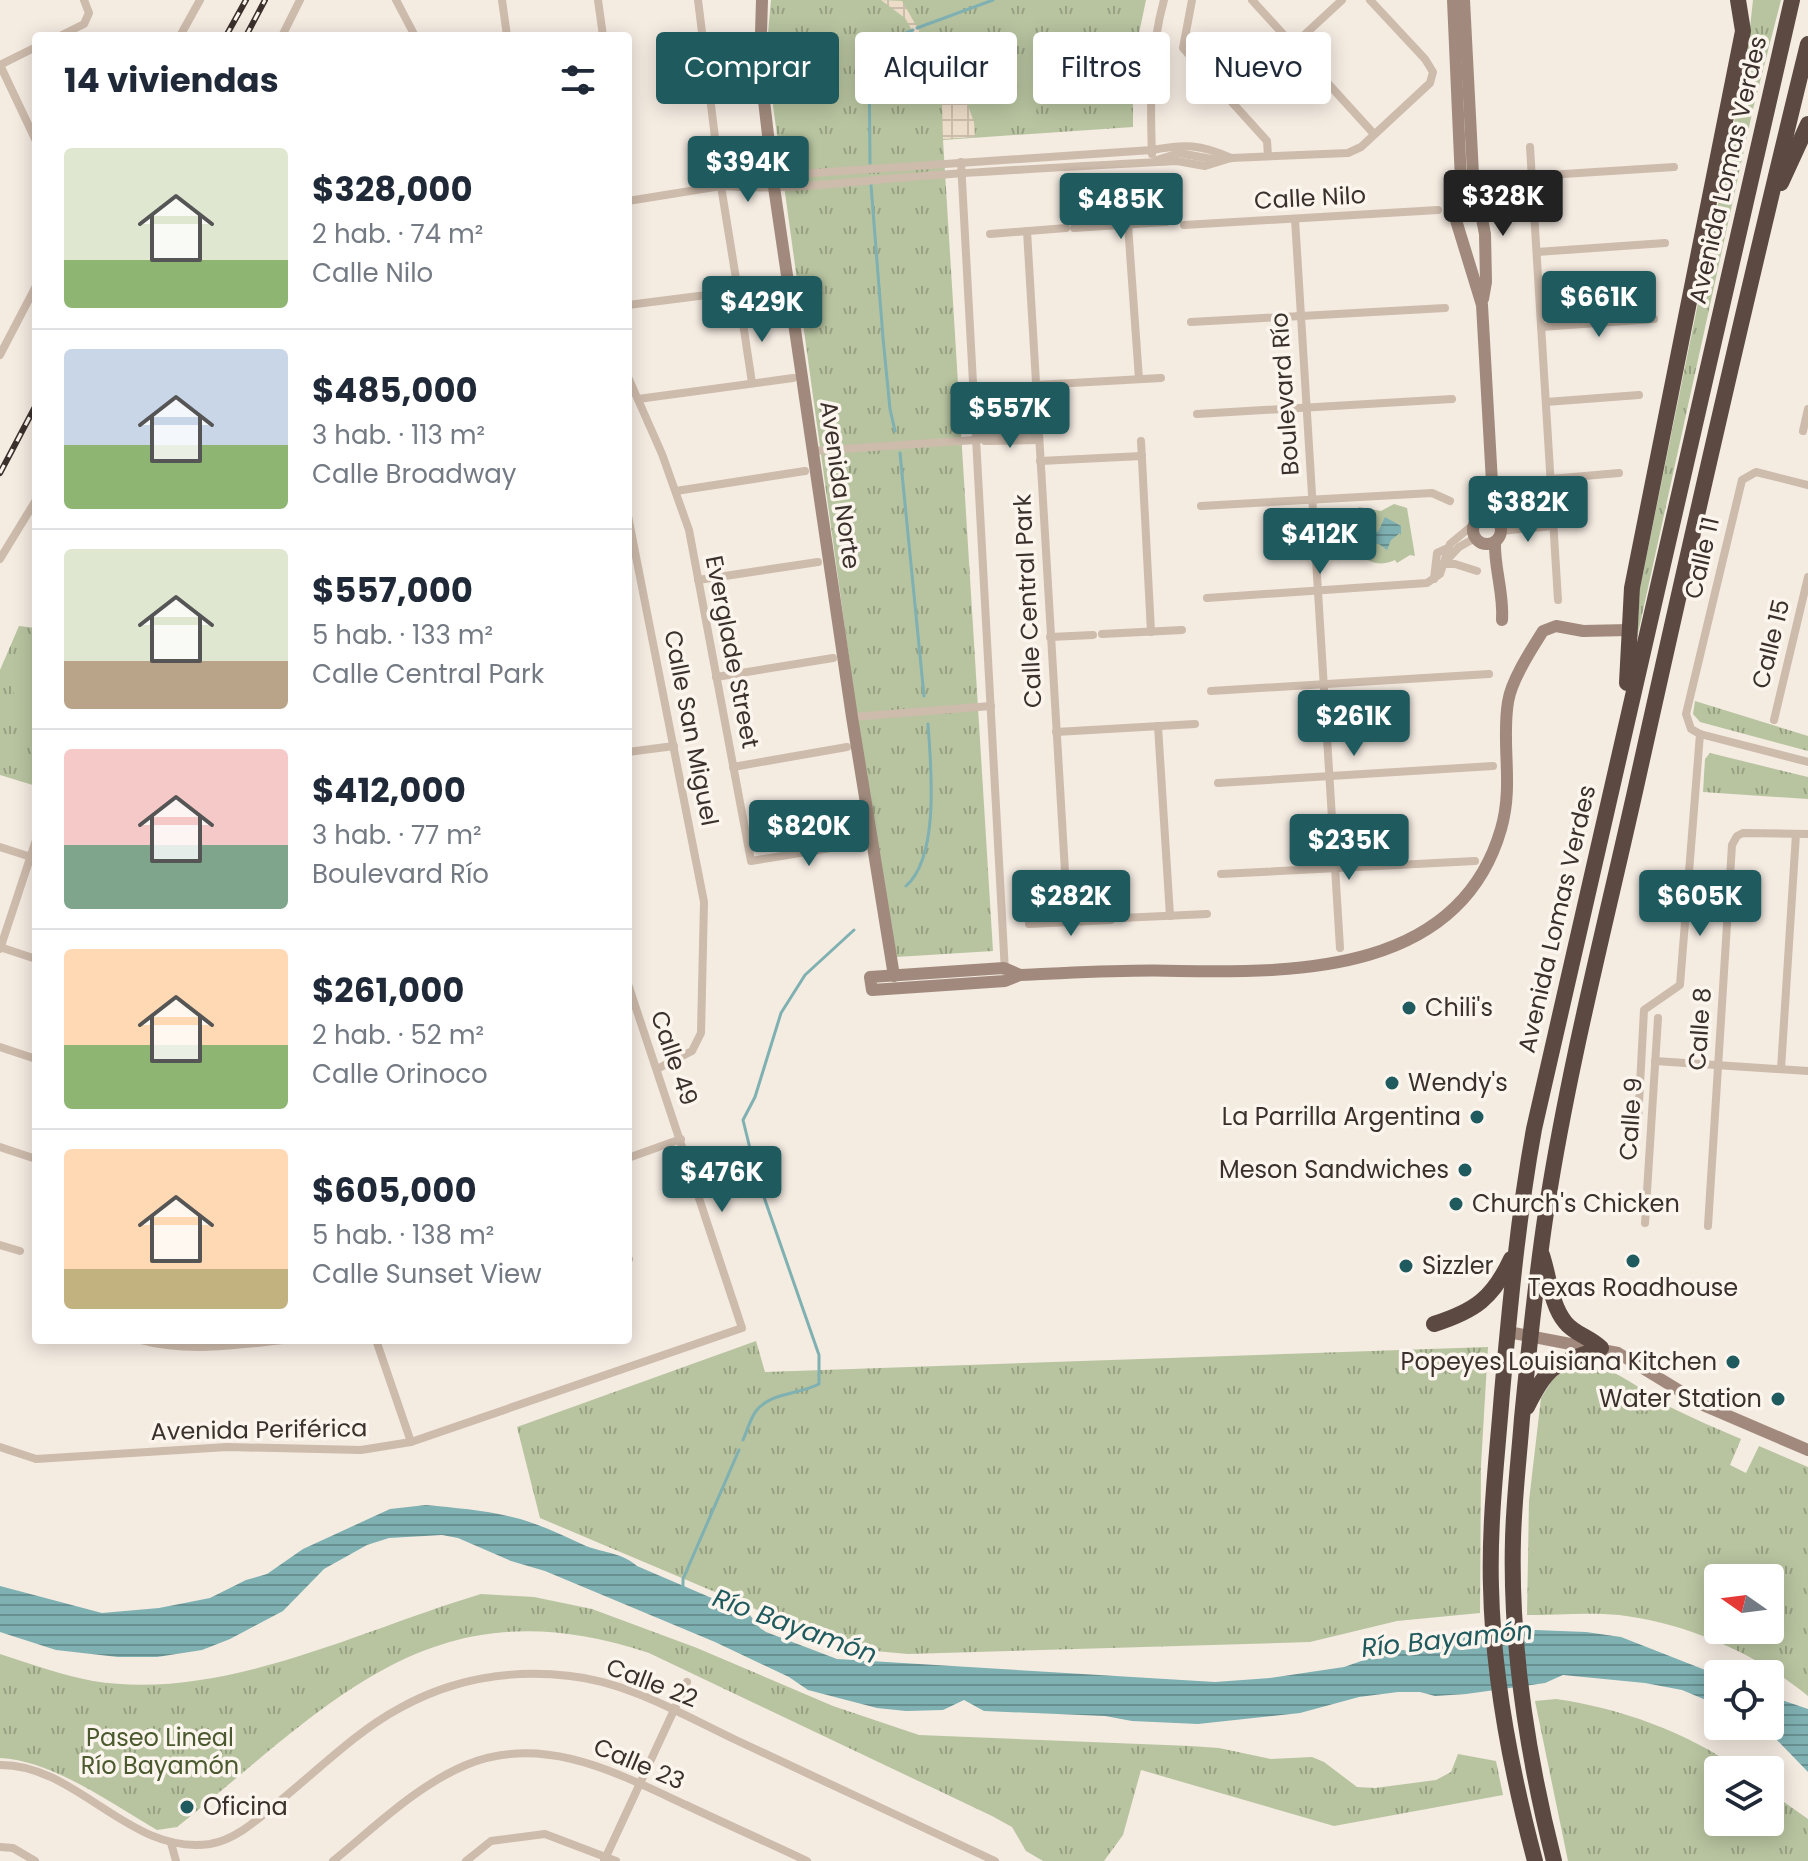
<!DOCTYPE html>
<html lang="es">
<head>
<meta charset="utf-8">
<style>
	body { margin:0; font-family:Poppins,sans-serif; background:#f6f6f7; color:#1f2937; height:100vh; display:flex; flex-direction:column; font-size:30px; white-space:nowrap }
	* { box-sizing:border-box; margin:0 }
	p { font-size:26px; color:#747a83 }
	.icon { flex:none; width:44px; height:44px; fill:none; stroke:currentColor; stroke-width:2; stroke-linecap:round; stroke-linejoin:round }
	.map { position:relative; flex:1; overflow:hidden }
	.drawer { position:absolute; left:32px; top:32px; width:600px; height:1312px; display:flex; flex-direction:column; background:#fff; border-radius:8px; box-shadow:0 4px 20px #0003 }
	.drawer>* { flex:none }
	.guide { position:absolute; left:656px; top:32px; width:760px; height:72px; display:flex; gap:16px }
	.needle { width:52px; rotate:284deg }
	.controls { position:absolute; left:1704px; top:1564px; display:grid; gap:16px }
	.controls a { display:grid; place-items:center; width:80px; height:80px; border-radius:8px; background:#fff; box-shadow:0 4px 20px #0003; font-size:40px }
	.price { position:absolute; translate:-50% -68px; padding:0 18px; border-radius:8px; background:#1f5a5e; color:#fff; font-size:26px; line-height:52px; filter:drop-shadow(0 2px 4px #0008) }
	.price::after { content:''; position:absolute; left:50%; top:48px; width:24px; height:18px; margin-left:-12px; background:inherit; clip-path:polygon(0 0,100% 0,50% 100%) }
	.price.active { background:#222; color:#fff }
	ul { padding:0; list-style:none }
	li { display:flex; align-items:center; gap:24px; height:200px; padding:0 32px }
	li+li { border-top:2px solid #e0e1e3 }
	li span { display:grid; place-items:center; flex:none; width:224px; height:160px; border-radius:8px; color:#555 }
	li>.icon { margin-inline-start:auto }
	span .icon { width:96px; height:96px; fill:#fffc; stroke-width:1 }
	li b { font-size:34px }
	h2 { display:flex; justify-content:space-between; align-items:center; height:96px; padding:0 32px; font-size:34px }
	.pill { padding:0 28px; border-radius:8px; background:#fff; box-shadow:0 4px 20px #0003; font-size:28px; line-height:72px }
	.pill.active { background:#1f5a5e; color:#fff }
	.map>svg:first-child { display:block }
	.grass { fill:url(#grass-tufts); fill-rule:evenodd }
	.garden { fill:#b8c4a0 }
	.plaza { fill:url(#plaza-grid) }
	.water { fill:url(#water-rules) }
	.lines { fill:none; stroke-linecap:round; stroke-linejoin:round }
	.stream { stroke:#7fb0b2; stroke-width:3 }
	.street { stroke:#cdbbac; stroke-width:8 }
	.secondary { stroke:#a18a7d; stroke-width:12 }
	.highway { stroke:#5c4a42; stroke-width:16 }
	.rail-casing { stroke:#3b302b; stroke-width:6 }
	.rail { stroke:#fbf5ee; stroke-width:3; stroke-dasharray:9; stroke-linecap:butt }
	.poi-dot { fill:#1f5a5e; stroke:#fbf5ee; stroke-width:3 }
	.labels { text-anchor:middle; stroke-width:7; stroke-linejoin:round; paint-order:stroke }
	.street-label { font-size:24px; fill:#3b302b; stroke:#fbf5ee }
	.poi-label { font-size:24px; fill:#3b302b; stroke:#fbf5ee; text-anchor:start }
	.park-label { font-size:24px; fill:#4a5a2e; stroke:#fbf5ee }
	.water-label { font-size:26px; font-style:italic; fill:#1f5a5e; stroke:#fbf5ee }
</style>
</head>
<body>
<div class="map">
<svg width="1808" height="1861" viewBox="0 0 1808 1861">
	<defs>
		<pattern id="grass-tufts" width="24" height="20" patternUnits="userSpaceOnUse" patternTransform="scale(2)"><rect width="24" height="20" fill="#b8c4a0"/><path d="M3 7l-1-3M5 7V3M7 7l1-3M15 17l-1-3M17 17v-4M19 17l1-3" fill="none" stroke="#97a083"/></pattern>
		<pattern id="plaza-grid" width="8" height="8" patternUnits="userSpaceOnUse" patternTransform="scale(2)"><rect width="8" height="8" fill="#ecdcc8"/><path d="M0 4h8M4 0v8" fill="none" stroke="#cbbdac"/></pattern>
		<pattern id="water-rules" width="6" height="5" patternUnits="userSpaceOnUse" patternTransform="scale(2)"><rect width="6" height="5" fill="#7fb0b2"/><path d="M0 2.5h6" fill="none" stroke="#699091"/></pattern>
	</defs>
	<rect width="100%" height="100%" fill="#f4ebe1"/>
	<g class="grass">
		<path d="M771,0h375l-13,62v65l-190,13 50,811 -97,6 -30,-176 -95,-690 -4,-47z"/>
		<path d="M1753,0h28l-28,109 -116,529 3,-50 86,-423 21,-110z"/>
		<path d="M19,626l17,2v158l-36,-11v-105z"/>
		<path d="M1695,701l113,35v15l-108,-29 -7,-8z"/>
		<path d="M1710,753l98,24v22l-105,-7 2,-33z"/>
		<path d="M756,1341l9,31 723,-25 -7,118 -1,148 -83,8 -87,21 -402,12 -44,-4 -50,-16 -274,-116 -23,-91z"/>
		<path d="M1583,1364c37,4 58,28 89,44 22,11 46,21 69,31l-11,26 16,8 13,-27 49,21v229c-52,-43 -122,-73 -189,-81 -30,-3 -62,0 -92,0l2,-114 12,-103 12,-19 15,-11zM1718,1578h52v52h-52z"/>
		<path d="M481,1594l53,3 58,12 105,39 136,58 86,29 271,11 29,2 52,11 41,-2 12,5 33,25 18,1 61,-8 15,-8 7,-18 38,7 7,34 -169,31 -193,-56 -18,65 -19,26h-61l-17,-10 -14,-24 -20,-11 -343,-163c-217,-73 -317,50 -472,174l-20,3c-47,-27 -103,-69 -157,-72v-104c30,10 62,21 93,27 129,21 267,-51 388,-87z"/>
		<path d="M1556,1699c63,9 132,33 184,71h-22v52h52v-30l38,27v42h-240l-33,-160z"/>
	</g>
	<g class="garden">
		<path d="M783,36l49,13 -8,31 -50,-13z"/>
		<path d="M788,82l49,13 -8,31 -49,-13z"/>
		<path d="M1027,83l10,27 -47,17 -9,-27z"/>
		<path d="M1394,504l13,4 8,48 -5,-1 -13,8 -2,-3c-27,13 -48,-13 -39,-39l-4,-3 7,-11 22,4z"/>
		<path d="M21,636l15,3v100c-26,-38 -30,-59 -15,-103z"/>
	</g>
	<path class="plaza" d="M881,0l21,1 35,61 30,41 7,19 1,15 -32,2 -1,-35 -10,-39 -27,-47z"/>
	<g class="water">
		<path d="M1087,53l36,3v13h-31v5l-19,6 -5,-23z"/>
		<path d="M1385,517l16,9v9l-1,-2 -9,7 -4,10 -8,-6 -13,1 -2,-11 3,-3 11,1z"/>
		<path d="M426,1505c29,3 58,5 86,12 26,6 50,18 74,29 18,7 37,7 51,20l112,48 11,14 6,4 71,27 378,23 55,-4 74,-11 52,-18 14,2 50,-15 75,-6 51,2 35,5 97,38v30l-36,-15 -37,-7 -82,-8 -18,8 -79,11 -31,2 -15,-4h-22l-39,5 -59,16 -102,11 -66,-3 -27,-5 -121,-5 -20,-11 -21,10 -37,1 -29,-3 -69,-18 -19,-13 -74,-35 -170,-71 -34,-10 -53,-23 -16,-3 -53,3 -22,7 -43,24 -41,42 -53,28 -28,11 -45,7h-39l-62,-7 -56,-18v-46l102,27 57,-5 51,-10 36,-18 21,-6 36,-25 87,-40z"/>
		<path d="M1770,1696l38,13v63l-34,-35 -15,-11h11z"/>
	</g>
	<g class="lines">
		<g class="stream">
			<path d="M917,28l76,-28"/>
			<path d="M870,163l-1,-106 11,-13 33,-14"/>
			<path d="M871,185l12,153 7,71 5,22"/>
			<path d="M900,453l24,243"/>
			<path d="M906,886c34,-30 25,-120 22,-162"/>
			<path d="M743,1440c4,-9 7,-21 13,-29 15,-19 42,-16 63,-27v-29l-62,-178 -14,-57 12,-23 26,-84 24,-38 49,-45"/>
			<path d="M683,1588v-9l56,-129"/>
		</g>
		<g class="street">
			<path d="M396,0l19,36"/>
			<path d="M502,0l5,36"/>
			<path d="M598,0l5,36"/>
			<path d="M1192,0l-9,48 84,93 1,15"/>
			<path d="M1252,0l122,134"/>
			<path d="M60,36l24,-12 5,-11 -5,-13"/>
			<path d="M180,36l20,-36"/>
			<path d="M282,36l18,-36"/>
			<path d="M0,65l36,76"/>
			<path d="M0,65l36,-18"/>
			<path d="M1233,101l109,-101"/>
			<path d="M1530,147l28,453"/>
			<path d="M1152,154c-2,-52 -2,-104 12,-154"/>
			<path d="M1157,160l22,-7 38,7"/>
			<path d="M961,162l44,810"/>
			<path d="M1532,176l142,-9"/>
			<path d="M721,186c63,5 126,-4 189,-9 89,-7 178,-11 267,-16l28,5 26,-8 117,-5 13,-6 69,-64 3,-11 -8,-13 -55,-59"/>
			<path d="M628,201l93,-15 32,-9 399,-27c33,-6 48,-6 79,8"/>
			<path d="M1295,219l45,729"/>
			<path d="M1128,225l11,154"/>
			<path d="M1184,225l254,-15"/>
			<path d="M1074,228l92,-6"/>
			<path d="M1027,231l41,691"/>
			<path d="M990,234l76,-6"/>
			<path d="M1537,252l128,-9"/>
			<path d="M628,305l110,-14 -17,-105 -23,-186"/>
			<path d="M741,310l11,73"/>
			<path d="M1191,322l254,-14"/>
			<path d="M1541,327l113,-8"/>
			<path d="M0,355l36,-69"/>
			<path d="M628,377l34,77 27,76 62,331 110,-18"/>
			<path d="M1036,385l125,-7"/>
			<path d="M638,399l155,-21"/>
			<path d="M1546,402l93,-7"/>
			<path d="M1197,414l255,-15"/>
			<path d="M1803,431l5,-22"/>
			<path d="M977,439c17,-17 37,-16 61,-18"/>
			<path d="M985,441l54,-1"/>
			<path d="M1141,441l10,191"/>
			<path d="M813,451l163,-11 21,-5 42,-3"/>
			<path d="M1040,461l102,-5"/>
			<path d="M1550,479l69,-6"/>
			<path d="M1808,485l-52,-13 -14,8 -56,234 5,15 9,5 108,28"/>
			<path d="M676,491l129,-20"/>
			<path d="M1201,506l231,-13 18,8"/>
			<path d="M628,516l76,386 -3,131 -9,18 -35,18"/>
			<path d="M1501,531l52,-5"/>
			<path d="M0,559l36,-59"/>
			<path d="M1444,563l15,-16 16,-9"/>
			<path d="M1444,564h11l22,7"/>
			<path d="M1434,579l3,-26 11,-5"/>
			<path d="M698,580l120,-18"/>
			<path d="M1207,598l220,-15 13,-9 10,-30 24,-20"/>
			<path d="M1102,634l80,-4"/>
			<path d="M1050,637l43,-2"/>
			<path d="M716,677l117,-19"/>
			<path d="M1211,691l278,-17"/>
			<path d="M852,717l139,-11"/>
			<path d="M1774,720l34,-143"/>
			<path d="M1158,726l12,190"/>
			<path d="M1056,732l139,-8"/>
			<path d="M628,752l46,-6"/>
			<path d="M733,767l114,-20"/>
			<path d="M1218,783l275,-17"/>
			<path d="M0,847l31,10"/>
			<path d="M1221,874l254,-13"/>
			<path d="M1121,918l86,-4"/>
			<path d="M1029,924l82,-4"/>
			<path d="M0,947l36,12"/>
			<path d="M0,949l36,-109"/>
			<path d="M0,1047l36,12"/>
			<path d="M1655,1061l153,10"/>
			<path d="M1781,1069l15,-235"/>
			<path d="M1638,1122l6,-112 36,-25 20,-251"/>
			<path d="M0,1147l36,12"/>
			<path d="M628,1158l53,-19"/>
			<path d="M1645,1223l13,-205"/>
			<path d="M1708,1226l24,-381 5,-9 6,-3 65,1"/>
			<path d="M0,1245l20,6"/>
			<path d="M628,1257l1,2"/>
			<path d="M140,1340c48,13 96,5 144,0"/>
			<path d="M376,1340l35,102"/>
			<path d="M0,1447l36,12 191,-12 134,3 50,-8 331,-114 -114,-344"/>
			<path d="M0,1765c77,-1 130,91 210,79 28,-5 50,-27 71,-44 38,-31 76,-69 119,-92 52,-29 111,-39 170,-32 59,6 115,40 168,65 86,40 171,80 257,120"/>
			<path d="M171,1843l5,18"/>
			<path d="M0,1847l13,1 22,13"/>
			<path d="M333,1861c42,-34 83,-75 133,-96 77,-32 151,8 220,40 40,19 81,37 121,56"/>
			<path d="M466,1861l25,-20 54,-7 71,27"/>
			<path d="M604,1861l83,-179"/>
		</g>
		<g class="secondary">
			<path d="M762,0l-2,66 14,121 78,530 42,259"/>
			<path d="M1453,0l8,181"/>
			<path d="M1464,0l9,174 12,60 1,48 -3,17"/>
			<path d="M1461,174l-3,12 -3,31 27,88 12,213"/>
			<circle cx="1487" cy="530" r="14"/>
			<path d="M1495,542c-1,26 9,51 7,78"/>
			<path d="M1020,975l-16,-7 -134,9 2,13 133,-9 15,-6c53,-2 106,-6 159,-4 121,2 281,1 322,-142 13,-44 0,-85 7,-127 3,-21 23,-52 35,-71l13,-5 27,5 46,-1"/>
			<path d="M1508,1332l110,21 85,52 105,45"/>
		</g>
		<g class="highway">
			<path d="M1781,183l27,-59"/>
			<path d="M1627,683l5,-95 111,-557 -5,-31"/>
			<path d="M1434,1324c41,-13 59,-26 77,-65"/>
			<path d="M1527,1407c22,-45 29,-42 74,-59 -11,-11 -27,-14 -36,-26 -14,-17 -16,-46 -23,-67"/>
			<path d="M1535,1861c-24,-90 -42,-181 -44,-274 -2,-65 6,-129 11,-194 8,-88 16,-176 32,-264l258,-1129"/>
			<path d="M1554,1861c-26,-103 -44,-215 -41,-322 1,-40 6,-81 9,-121 7,-71 14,-142 25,-212 22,-141 58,-280 89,-419 55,-248 111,-496 172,-743"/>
		</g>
		<g class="rail-casing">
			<g id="rail">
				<path d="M226,36l20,-36"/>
				<path d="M246,36l19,-36"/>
				<path d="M0,473l36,-68"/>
			</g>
		</g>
		<use href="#rail" class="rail"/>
	</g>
	<g class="poi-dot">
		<circle cx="1409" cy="1008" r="8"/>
		<circle cx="1392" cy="1083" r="8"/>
		<circle cx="1477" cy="1117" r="8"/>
		<circle cx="1465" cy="1170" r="8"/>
		<circle cx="1456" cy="1204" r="8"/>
		<circle cx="1633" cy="1261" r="8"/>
		<circle cx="1406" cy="1266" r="8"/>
		<circle cx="1733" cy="1362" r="8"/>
		<circle cx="1778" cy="1399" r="8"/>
		<circle cx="187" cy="1807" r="8"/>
	</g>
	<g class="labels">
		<g class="street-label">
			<text transform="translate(1728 170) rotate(-77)" y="8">Avenida Lomas Verdes</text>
			<text transform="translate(1310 198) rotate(-3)" y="8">Calle Nilo</text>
			<text transform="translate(1285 394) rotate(-94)" y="8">Boulevard Río</text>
			<text transform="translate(840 485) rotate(82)" y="8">Avenida Norte</text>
			<text transform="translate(1702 558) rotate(-77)" y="8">Calle 11</text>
			<text transform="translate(1028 601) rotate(-93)" y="8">Calle Central Park</text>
			<text transform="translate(1771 644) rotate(-76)" y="8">Calle 15</text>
			<text transform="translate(732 652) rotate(79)" y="8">Everglade Street</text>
			<text transform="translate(691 728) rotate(79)" y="8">Calle San Miguel</text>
			<text transform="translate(1557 919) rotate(-77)" y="8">Avenida Lomas Verdes</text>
			<text transform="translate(1700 1029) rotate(-86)" y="8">Calle 8</text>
			<text transform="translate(674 1058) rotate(71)" y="8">Calle 49</text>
			<text transform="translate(1631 1119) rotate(-86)" y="8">Calle 9</text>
			<text transform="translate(259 1430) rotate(-1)" y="8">Avenida Periférica</text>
			<text transform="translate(652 1683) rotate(21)" y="8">Calle 22</text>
			<text transform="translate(639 1764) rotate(23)" y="8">Calle 23</text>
		</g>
		<g class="poi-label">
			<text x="1425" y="1016">Chili's</text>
			<text x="1408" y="1091">Wendy's</text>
			<text x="1461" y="1125" text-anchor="end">La Parrilla Argentina</text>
			<text x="1449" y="1178" text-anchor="end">Meson Sandwiches</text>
			<text x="1472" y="1212">Church's Chicken</text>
			<text x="1422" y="1274">Sizzler</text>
			<text x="1633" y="1296" text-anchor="middle">Texas Roadhouse</text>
			<text x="1717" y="1370" text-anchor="end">Popeyes Louisiana Kitchen</text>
			<text x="1762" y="1407" text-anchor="end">Water Station</text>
			<text x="203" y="1815">Oficina</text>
		</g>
		<g class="park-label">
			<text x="160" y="1746">Paseo Lineal<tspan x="160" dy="28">Río Bayamón</tspan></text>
		</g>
		<g class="water-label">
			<text transform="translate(795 1626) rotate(20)" y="9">Río Bayamón</text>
			<text transform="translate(1447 1639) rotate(-6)" y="9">Río Bayamón</text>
		</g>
	</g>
</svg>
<div class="controls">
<a><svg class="needle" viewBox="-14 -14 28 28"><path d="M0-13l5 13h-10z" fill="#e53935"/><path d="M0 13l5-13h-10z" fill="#747a83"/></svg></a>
<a><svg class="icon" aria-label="locate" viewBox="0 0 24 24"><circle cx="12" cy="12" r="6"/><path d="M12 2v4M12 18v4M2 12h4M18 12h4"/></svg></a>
<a><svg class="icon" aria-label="layers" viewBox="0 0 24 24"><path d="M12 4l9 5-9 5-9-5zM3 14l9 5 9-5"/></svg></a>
</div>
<b class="price" style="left:748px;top:204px">$394K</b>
<b class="price active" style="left:1503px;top:238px">$328K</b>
<b class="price" style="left:1121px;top:241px">$485K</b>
<b class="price" style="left:1599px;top:339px">$661K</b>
<b class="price" style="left:762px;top:344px">$429K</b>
<b class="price" style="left:1010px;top:450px">$557K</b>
<b class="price" style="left:1528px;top:544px">$382K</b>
<b class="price" style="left:1320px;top:576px">$412K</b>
<b class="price" style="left:1354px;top:758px">$261K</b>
<b class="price" style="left:809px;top:868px">$820K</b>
<b class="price" style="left:1349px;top:882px">$235K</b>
<b class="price" style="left:1071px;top:938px">$282K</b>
<b class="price" style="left:1700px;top:938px">$605K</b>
<b class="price" style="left:722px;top:1214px">$476K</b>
<div class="guide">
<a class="pill active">Comprar</a>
<a class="pill">Alquilar</a>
<a class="pill">Filtros</a>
<a class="pill">Nuevo</a>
</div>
<section class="drawer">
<h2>14 viviendas<svg class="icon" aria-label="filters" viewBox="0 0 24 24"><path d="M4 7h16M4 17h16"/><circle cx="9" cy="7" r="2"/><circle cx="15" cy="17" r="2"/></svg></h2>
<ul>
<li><span style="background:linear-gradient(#dfe7d0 70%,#8fb573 0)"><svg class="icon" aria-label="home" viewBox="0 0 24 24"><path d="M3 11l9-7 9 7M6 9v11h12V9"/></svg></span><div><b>$328,000</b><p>2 hab. · 74 m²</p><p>Calle Nilo</p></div></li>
<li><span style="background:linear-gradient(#c9d6e8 60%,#8fb573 0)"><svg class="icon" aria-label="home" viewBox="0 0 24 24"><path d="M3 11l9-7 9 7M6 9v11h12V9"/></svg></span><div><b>$485,000</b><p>3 hab. · 113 m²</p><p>Calle Broadway</p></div></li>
<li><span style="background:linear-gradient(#dfe7d0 70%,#b9a48a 0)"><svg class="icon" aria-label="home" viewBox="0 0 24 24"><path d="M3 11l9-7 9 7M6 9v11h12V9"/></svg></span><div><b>$557,000</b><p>5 hab. · 133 m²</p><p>Calle Central Park</p></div></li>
<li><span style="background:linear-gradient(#f6c9c9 60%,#7fa58c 0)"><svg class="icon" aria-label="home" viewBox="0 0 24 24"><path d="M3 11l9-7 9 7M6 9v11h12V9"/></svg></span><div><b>$412,000</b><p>3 hab. · 77 m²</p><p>Boulevard Río</p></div></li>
<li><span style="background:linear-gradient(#ffd9b3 60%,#8fb573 0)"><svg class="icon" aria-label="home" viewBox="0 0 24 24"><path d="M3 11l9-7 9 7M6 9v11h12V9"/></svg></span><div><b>$261,000</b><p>2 hab. · 52 m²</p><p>Calle Orinoco</p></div></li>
<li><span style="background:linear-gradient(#ffd9b3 75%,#c2b280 0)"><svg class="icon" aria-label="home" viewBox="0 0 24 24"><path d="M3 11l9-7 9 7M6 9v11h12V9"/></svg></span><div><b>$605,000</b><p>5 hab. · 138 m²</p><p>Calle Sunset View</p></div></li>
</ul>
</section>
</div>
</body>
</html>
